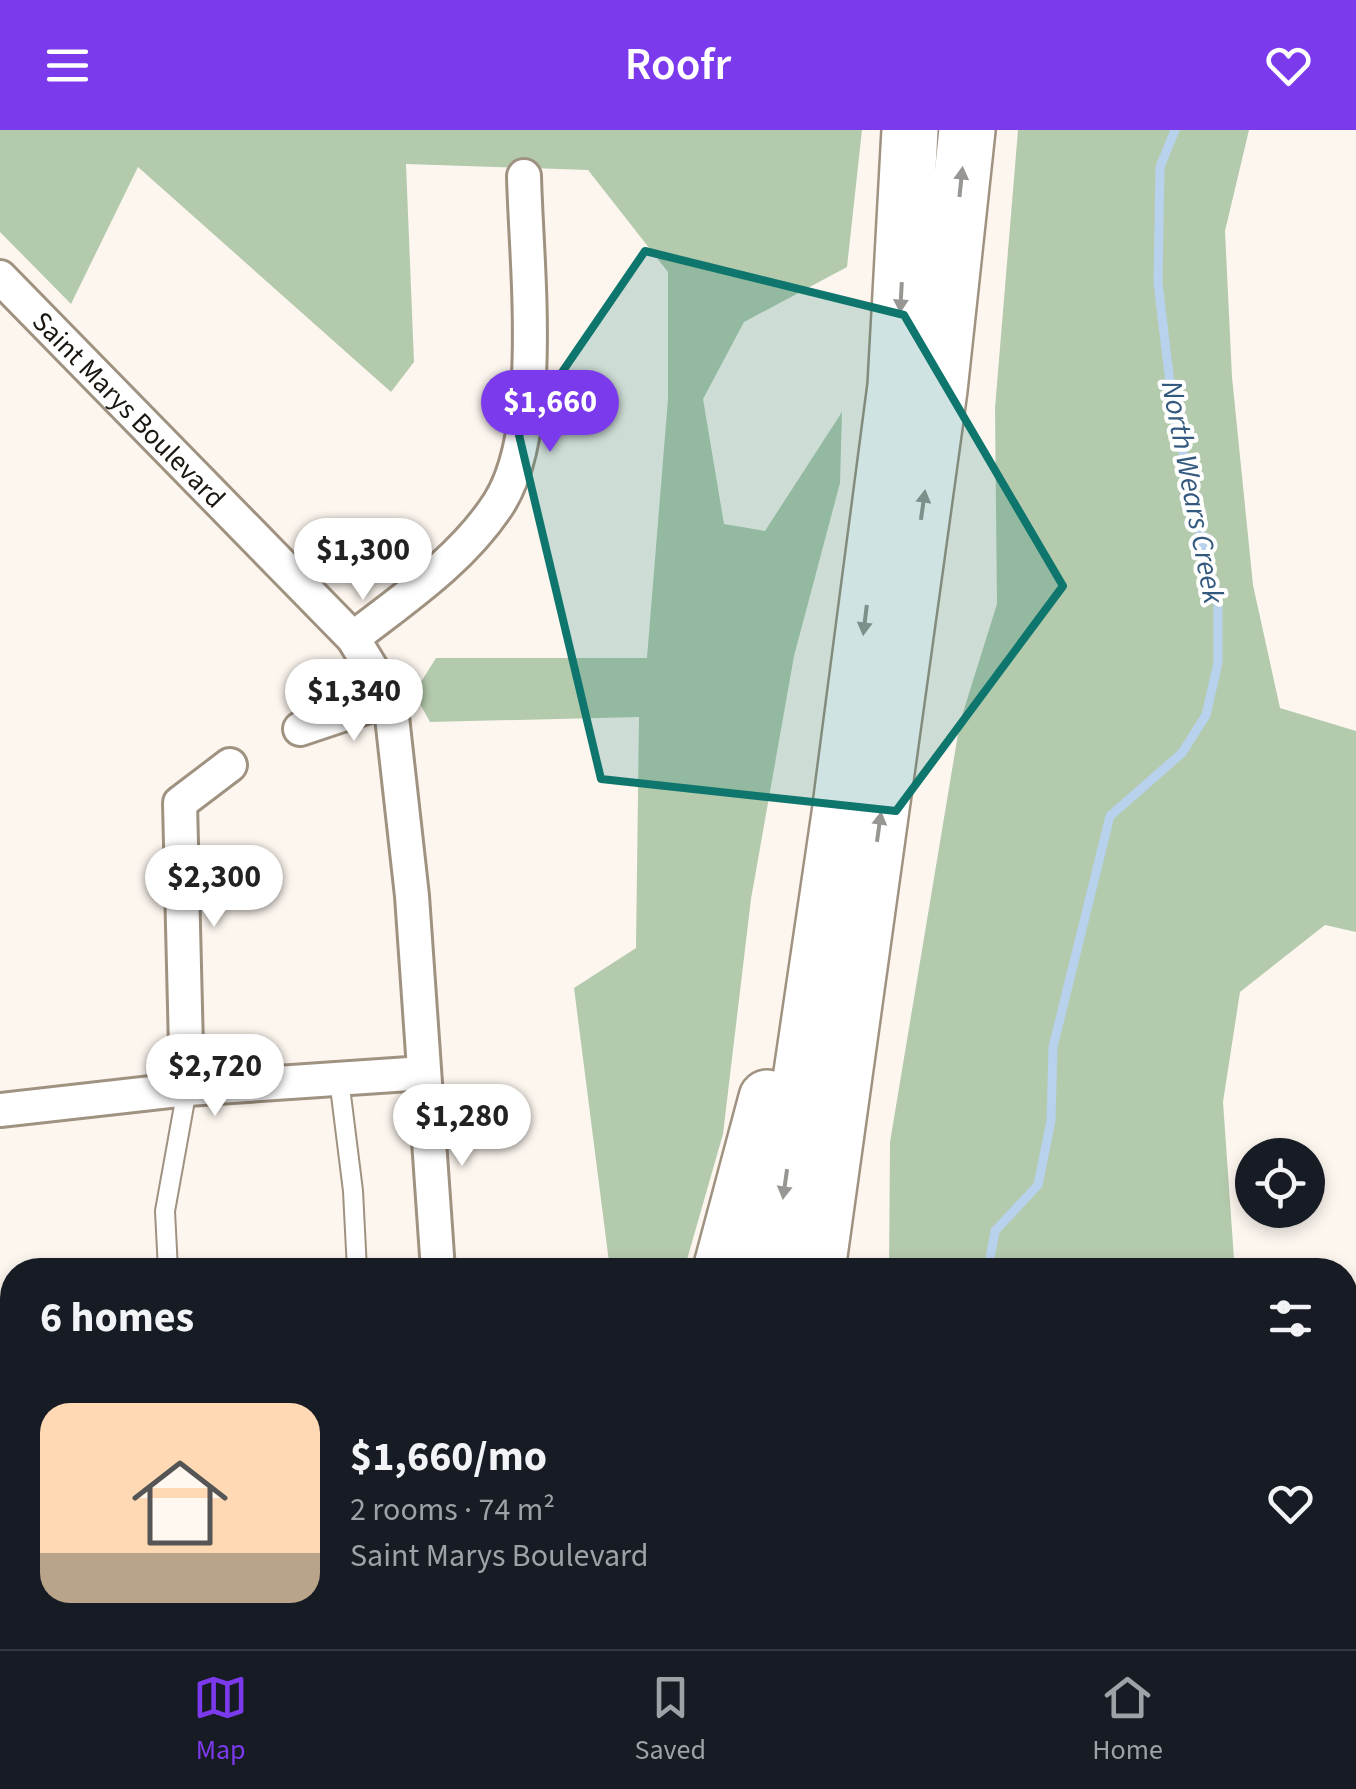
<!DOCTYPE html>
<html lang="en">
<head>
<meta charset="utf-8">
<style>
	body { margin:0; font-family:"Source Sans 3",sans-serif; background:#242831; color:#f1f3f6; height:100vh; display:flex; flex-direction:column; font-size:38px; white-space:nowrap }
	* { box-sizing:border-box; margin:0 }
	p { font-size:32px; color:#9ea1a6 }
	.icon { flex:none; width:55px; height:55px; fill:none; stroke:currentColor; stroke-width:2; stroke-linecap:round; stroke-linejoin:round }
	.map { position:relative; flex:1; overflow:hidden }
	.panel { position:absolute; left:0px; top:1128px; width:1358px; height:392px; display:flex; flex-direction:column; background:#171b24; border-radius:40px 40px 0 0; box-shadow:0 5px 15px #0003 }
	.panel>* { flex:none }
	.buttons { position:absolute; left:1235px; top:1008px; display:grid; gap:20px }
	.buttons a { display:grid; place-items:center; width:90px; height:90px; border-radius:50%; background:#171b24; box-shadow:0 5px 15px #0003; font-size:50px }
	.price { position:absolute; translate:-50% -85px; padding:0 22px; border-radius:35px; background:#fff; color:#222; font-size:32px; line-height:65px; filter:drop-shadow(0 2px 5px #0008) }
	.price::after { content:''; position:absolute; left:50%; top:60px; width:30px; height:22px; margin-left:-15px; background:inherit; clip-path:polygon(0 0,100% 0,50% 100%) }
	.price.current { background:#7c3aed; color:#fff }
	ul { padding:0; list-style:none }
	li { display:flex; align-items:center; gap:30px; height:250px; padding:0 40px }
	li span { display:grid; place-items:center; flex:none; width:280px; height:200px; border-radius:30px; color:#555 }
	li>.icon { margin-inline-start:auto }
	span .icon { width:120px; height:120px; fill:#fffc; stroke-width:1 }
	li b { font-size:42px }
	h2 { display:flex; justify-content:space-between; align-items:center; height:120px; padding:0 40px; font-size:42px }
	header { display:flex; justify-content:space-between; align-items:center; height:130px; padding:0 40px; background:#7c3aed; color:#fff; font-size:45px; font-weight:600 }
	.tab-bar { display:flex; justify-content:space-around; align-items:center; height:140px; border-top:2px solid #363941; background:#171b24; font-size:28px; color:#9ea1a6 }
	.tab-bar a { display:grid; justify-items:center; gap:5px }
	.tab-bar .current { color:#7c3aed }
	.map>svg:first-child { display:block }
	.forest { fill:#b4caad }
	.lines { fill:none; stroke-linecap:round; stroke-linejoin:round }
	.stream { stroke:#b8d1ec; stroke-width:9 }
	.lane-casing { stroke:#a09280; stroke-width:22 }
	.street-casing { stroke:#a09280; stroke-width:38 }
	.highway-casing { stroke:#a09280; stroke-width:60 }
	.lane { stroke:#fff; stroke-width:18 }
	.street { stroke:#fff; stroke-width:32 }
	.highway { stroke:#fff; stroke-width:55 }
	.oneway { fill:#989693 }
	.marked { fill:#0f766e; fill-opacity:0.2; stroke:#0f766e; stroke-width:8; stroke-linejoin:round }
	.labels { text-anchor:middle; stroke-width:8; stroke-linejoin:round; paint-order:stroke }
	.street-label { font-size:28px; fill:#1a150e; stroke:#fff }
	.water-label { font-size:30px; font-style:italic; fill:#34597f; stroke:#fff }
</style>
</head>
<body>
<header><svg class="icon" aria-label="menu" viewBox="0 0 24 24"><path d="M4 6h16M4 12h16M4 18h16"/></svg>Roofr<svg class="icon" aria-label="heart" viewBox="0 0 24 24"><path d="M12 20l-8-8c-3-5 5-10 8-4 3-6 11-1 8 4z"/></svg></header>
<div class="map">
<svg width="1356" height="1519" viewBox="0 0 1356 1519">
	<rect width="100%" height="100%" fill="#fdf6ef"/>
	<g class="forest">
		<path d="M0,0h862l-15,137 -103,55 -41,77 21,125 41,7 77,-119 -2,71 -46,173 -43,243 -28,235 -39,136h-74l-36,-282 62,-40 3,-231 -209,5 -16,-29 22,-35h211l21,-259v-127l-80,-102 -182,-6 8,198 -23,30 -253,-225 -67,137 -71,-72z"/>
		<path d="M1018,0h231l-24,101 7,146 21,208 27,123 76,23v201l-31,-7 -85,67 -17,110 11,157 8,11h-353l1,-128 70,-420 37,-118 -2,-196z"/>
		<path d="M1345,1254l11,11v191l-11,17z"/>
		<path d="M462,1508h69l-5,11h-65z"/>
		<path d="M896,1508h213l2,11h-213z"/>
		<path d="M1196,1508h127l-8,11h-118z"/>
	</g>
	<g class="lines">
		<g class="stream">
			<path d="M988,1140l7,-39 43,-46 13,-64 2,-74 57,-231 72,-63 24,-38 12,-52v-56l-45,-199 -15,-125 2,-116 15,-37"/>
			<path d="M1069,1508l1,11"/>
		</g>
		<g class="lane-casing">
			<g id="lane">
				<path d="M339,949l14,112 4,79"/>
				<path d="M168,1140l-3,-59 22,-122"/>
				<path d="M0,1417l12,-1"/>
				<path d="M1147,1508l2,11"/>
			</g>
		</g>
		<g class="street-casing">
			<g id="street">
				<path id="s1" d="M0,147l353,361 37,61 22,197 26,374"/>
				<path d="M353,508c52,-40 110,-79 146,-135 47,-74 27,-240 25,-327"/>
				<path d="M300,599l90,-30"/>
				<path d="M187,959l-7,-286 50,-38"/>
				<path d="M0,980l187,-21 237,-16"/>
				<path d="M427,1519l2,-11"/>
			</g>
		</g>
		<g class="highway-casing">
			<g id="highway">
				<path d="M721,1140l46,-172"/>
				<path d="M773,1140l67,-456 56,-428 14,-256"/>
				<path d="M817,1140l122,-880 28,-260"/>
				<path d="M843,1508l1,11"/>
				<path d="M570,1519l5,-11"/>
				<path d="M720,1519l2,-11"/>
				<path d="M764,1519l1,-11"/>
			</g>
		</g>
		<use href="#lane" class="lane"/>
		<use href="#street" class="street"/>
		<use href="#highway" class="highway"/>
	</g>
	<defs><path id="oneway-solid" d="M-6-.8H1V-3.2L6.5 0L1 3.2V.8H-6Z" transform="scale(2.5)"/></defs>
	<g class="oneway">
		<use href="#oneway-solid" transform="translate(961 52) rotate(-84)"/>
		<use href="#oneway-solid" transform="translate(901 167) rotate(93)"/>
		<use href="#oneway-solid" transform="translate(923 375) rotate(-82)"/>
		<use href="#oneway-solid" transform="translate(865 490) rotate(97)"/>
		<use href="#oneway-solid" transform="translate(879 697) rotate(-82)"/>
		<use href="#oneway-solid" transform="translate(785 1054) rotate(98)"/>
	</g>
	<path class="marked" d="M645,121l259,64 159,271 -167,225 -295,-32 -82,-344z"/>
	<g class="labels">
		<g class="street-label">
			<text dy="10" stroke="none"><textPath href="#s1" startOffset="185">Saint Marys Boulevard</textPath></text>
		</g>
		<g class="water-label">
			<text transform="translate(1193 362) rotate(79)" y="10">North Wears Creek</text>
		</g>
	</g>
</svg>
<div class="buttons">
<a><svg class="icon" aria-label="locate" viewBox="0 0 24 24"><circle cx="12" cy="12" r="6"/><path d="M12 2v4M12 18v4M2 12h4M18 12h4"/></svg></a>
</div>
<b class="price current" style="left:550px;top:325px">$1,660</b>
<b class="price" style="left:363px;top:473px">$1,300</b>
<b class="price" style="left:354px;top:614px">$1,340</b>
<b class="price" style="left:214px;top:800px">$2,300</b>
<b class="price" style="left:215px;top:989px">$2,720</b>
<b class="price" style="left:462px;top:1039px">$1,280</b>
<section class="panel">
<h2>6 homes<svg class="icon" aria-label="filters" viewBox="0 0 24 24"><path d="M4 7h16M4 17h16"/><circle cx="9" cy="7" r="2"/><circle cx="15" cy="17" r="2"/></svg></h2>
<ul>
<li><span style="background:linear-gradient(#ffd9b3 75%,#b9a48a 0)"><svg class="icon" aria-label="home" viewBox="0 0 24 24"><path d="M3 11l9-7 9 7M6 9v11h12V9"/></svg></span><div><b>$1,660/mo</b><p>2 rooms · 74 m²</p><p>Saint Marys Boulevard</p></div><svg class="icon" aria-label="heart" viewBox="0 0 24 24"><path d="M12 20l-8-8c-3-5 5-10 8-4 3-6 11-1 8 4z"/></svg></li>
</ul>
</section>
</div>
<nav class="tab-bar">
<a class="current"><svg class="icon" aria-label="map" viewBox="0 0 24 24"><path d="M3 6l6-2 6 2 6-2v14l-6 2-6-2-6 2zM9 4v14M15 6v14"/></svg>Map</a>
<a><svg class="icon" aria-label="saved" viewBox="0 0 24 24"><path d="M7 4h10v16l-5-4-5 4z"/></svg>Saved</a>
<a><svg class="icon" aria-label="home" viewBox="0 0 24 24"><path d="M3 11l9-7 9 7M6 9v11h12V9"/></svg>Home</a>
</nav>
</body>
</html>
